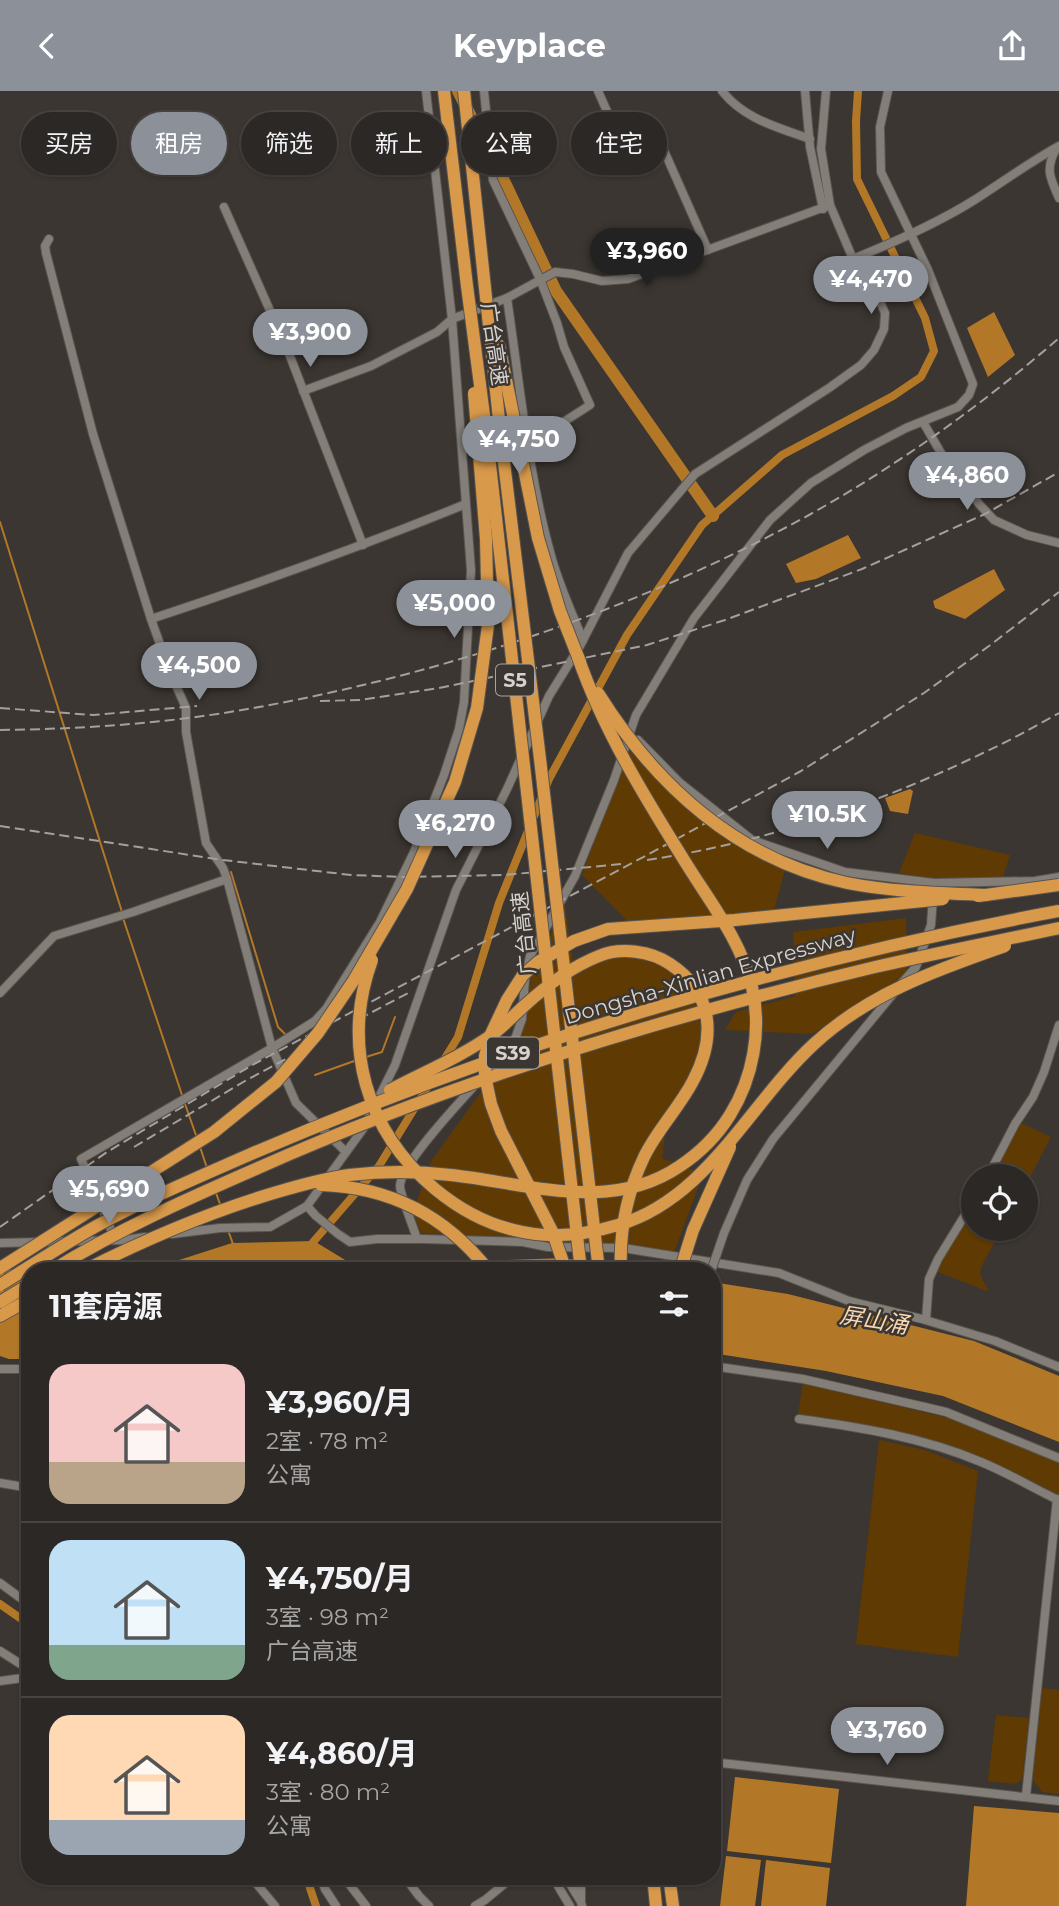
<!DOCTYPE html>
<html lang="zh">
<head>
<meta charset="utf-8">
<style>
	body { margin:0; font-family:Montserrat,"Noto Sans SC",sans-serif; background:#34302d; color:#f1f3f6; height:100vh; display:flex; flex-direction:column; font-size:26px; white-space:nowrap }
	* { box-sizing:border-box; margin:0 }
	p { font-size:23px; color:#a6a6a7 }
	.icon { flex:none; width:38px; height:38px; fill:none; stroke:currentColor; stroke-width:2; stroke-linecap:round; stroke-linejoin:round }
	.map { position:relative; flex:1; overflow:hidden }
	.sheet { position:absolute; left:21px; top:1171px; width:700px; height:623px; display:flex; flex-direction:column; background:#2c2825; border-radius:28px; box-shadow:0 2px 5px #0004,0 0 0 2px #484442 }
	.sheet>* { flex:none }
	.hud { position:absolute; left:21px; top:21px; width:700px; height:63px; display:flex; gap:14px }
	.tools { position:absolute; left:961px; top:1073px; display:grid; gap:14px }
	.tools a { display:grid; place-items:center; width:77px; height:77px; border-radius:50%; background:#2c2825; box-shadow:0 2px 5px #0004,0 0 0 2px #484442; font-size:35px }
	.price { position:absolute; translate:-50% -60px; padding:0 16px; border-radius:24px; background:#8c9099; color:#fff; font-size:23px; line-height:46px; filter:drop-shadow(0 2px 4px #0008) }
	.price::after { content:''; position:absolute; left:50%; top:42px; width:21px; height:16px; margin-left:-10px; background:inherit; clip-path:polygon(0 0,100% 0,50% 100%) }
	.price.active { background:#222; color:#fff }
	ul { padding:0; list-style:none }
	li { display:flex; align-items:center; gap:21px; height:175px; padding:0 28px }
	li+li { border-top:2px solid #484442 }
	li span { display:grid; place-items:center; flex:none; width:196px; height:140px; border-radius:21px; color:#555 }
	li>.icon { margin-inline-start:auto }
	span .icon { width:84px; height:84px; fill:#fffc; stroke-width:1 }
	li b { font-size:30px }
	h2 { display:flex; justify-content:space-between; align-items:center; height:84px; padding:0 28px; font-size:30px }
	.chip { padding:0 24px; border-radius:32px; background:#2c2825; box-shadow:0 2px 5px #0004,0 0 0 2px #484442; font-size:24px; line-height:63px }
	.chip.active { background:#8c9099; color:#fff }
	header { display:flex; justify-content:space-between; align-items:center; height:91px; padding:0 28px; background:#8c9099; color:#fff; font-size:32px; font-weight:700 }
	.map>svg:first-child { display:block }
	.green { fill:#5f3a02 }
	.water { fill:#b27828 }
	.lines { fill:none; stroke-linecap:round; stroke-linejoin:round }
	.stream { stroke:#b27828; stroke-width:2 }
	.canal { stroke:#b27828; stroke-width:8 }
	.river { stroke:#b27828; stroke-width:12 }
	.minor-casing { stroke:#585450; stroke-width:10 }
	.highway-casing { stroke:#585450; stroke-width:14 }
	.minor { stroke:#837e78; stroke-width:8 }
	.highway { stroke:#d8994a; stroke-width:12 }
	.rail { stroke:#a4a09d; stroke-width:2; stroke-dasharray:10 5; stroke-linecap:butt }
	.minor-bridge-casing { stroke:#585450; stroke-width:10; stroke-linecap:butt }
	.highway-bridge-casing { stroke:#585450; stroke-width:14; stroke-linecap:butt }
	.minor-bridge { stroke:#837e78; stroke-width:8 }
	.highway-bridge { stroke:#d8994a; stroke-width:12 }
	.labels { text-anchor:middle; stroke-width:5; stroke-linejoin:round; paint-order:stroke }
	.shield { fill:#3b3631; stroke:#a7a3a0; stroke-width:2 }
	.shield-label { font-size:19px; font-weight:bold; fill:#d5d2cf }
	.street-label { font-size:21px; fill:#d5d2cf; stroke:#3b3631 }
	.water-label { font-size:23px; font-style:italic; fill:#f8d8b4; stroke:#3b3631 }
</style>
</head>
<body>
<header><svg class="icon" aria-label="back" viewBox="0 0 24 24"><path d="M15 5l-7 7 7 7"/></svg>Keyplace<svg class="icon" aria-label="share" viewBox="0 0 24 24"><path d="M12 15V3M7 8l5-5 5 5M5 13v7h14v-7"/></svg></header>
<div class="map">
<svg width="1059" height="1815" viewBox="0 0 1059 1815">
	<rect width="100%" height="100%" fill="#3b3631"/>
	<g class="green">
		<path d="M628,658l61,62 69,45 27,14 -14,51 -142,2 -47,-48z"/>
		<path d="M915,742l95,22 -7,22 -69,2 -35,-6z"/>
		<path d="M565,814l8,56 36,-4 25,-1 38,14 18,18 13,42 -9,40 -26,38 -6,50 41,16 -29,79 -44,-8 -209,-12 -8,-20 17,-50 89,-124 8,-21 4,-41z"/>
		<path d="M906,827l1,56 -95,60 -87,-4 11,-18 59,-16 -2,-64z"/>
		<path d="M1021,1032l30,14 -25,48v-9h-35z"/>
		<path d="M973,1115v23h29l-19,34 -3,11 9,18 -53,-21z"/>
		<path d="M803,1292l153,37 103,41v34c-26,-13 -51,-27 -78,-37 -59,-22 -120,-36 -183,-44z"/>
		<path d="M879,1349l46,10 53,21 -20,186 -102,-13z"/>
		<path d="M1042,1597l17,2v104l-17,-2 -9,-12z"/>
		<path d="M996,1624l33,3 -7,62 -6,4 -28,-3z"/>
	</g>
	<g class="water">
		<path d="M994,221l21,43 -27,22 -21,-49z"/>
		<path d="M848,444l13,23 -45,21 -20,4 -10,-19z"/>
		<path d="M994,478l11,21 -40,29 -30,-11 -2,-7z"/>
		<path d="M910,698l3,2 -5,23 -18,-3 -5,-13z"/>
		<path d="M314,1150l41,25 208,-8 78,12 -496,1 87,-28z"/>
		<path d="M0,1176l30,7v85h-21l-9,-3z"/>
		<path d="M712,1191l76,12 186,47 85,35v66l-116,-46 -117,-25 -114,-18z"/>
		<path d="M735,1686l104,12 -8,74 -104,-12z"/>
		<path d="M974,1715l85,7v93h-93z"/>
		<path d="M726,1765l35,4 -6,46h-35z"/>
		<path d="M766,1769l64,8 -4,38h-65z"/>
	</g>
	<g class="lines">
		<g class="stream">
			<path d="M0,431l122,390"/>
			<path d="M231,781l47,155 7,7"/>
			<path d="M123,827l59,177"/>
			<path d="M366,966l16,-5 13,-35"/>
			<path d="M315,984l42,-15"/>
			<path d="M185,1013l12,34"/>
			<path d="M200,1056l7,21"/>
			<path d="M216,1102l4,11"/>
			<path d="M228,1139l5,14"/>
		</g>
		<g class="canal">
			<path d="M442,972l16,-26 41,-134 50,-124 78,-144 75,-110 80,-70 111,-59 28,-19 13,-26 -9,-33 -68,-139 -1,-58 2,-30"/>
			<path d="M310,1156l4,-6 65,-75 51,-83"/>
			<path d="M0,1513l30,21"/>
			<path d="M306,1785l10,30"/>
		</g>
		<path class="river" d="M458,0l49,96 49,104 157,225"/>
		<g class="minor-casing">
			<g id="minor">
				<path d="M484,0l9,89 47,99 17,44 7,24 26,58 -61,39"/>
				<path d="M598,0l23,52c18,-10 25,-10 41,3l46,104"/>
				<path d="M722,0c22,28 55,36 88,48"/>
				<path d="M805,0l5,56 13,62"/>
				<path d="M1056,58c-11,20 -6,29 3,49"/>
				<path d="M224,116l64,144 75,194"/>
				<path d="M49,148l-4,7 1,7 47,181 58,185 19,53 16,36v24l20,111 17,25 4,11 45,169 24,55 50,49"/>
				<path d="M853,168c42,-17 85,-36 123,-60 28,-18 54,-37 83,-53"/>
				<path d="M507,207c13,87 21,177 45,261 8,28 20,54 31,81"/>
				<path d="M303,300l68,-25 66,-34 15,-13 55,-21 48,-26 18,2 29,7 26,-2 202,-74"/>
				<path d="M923,331l18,31 38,51 15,16 33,15 32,8"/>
				<path d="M151,528c106,-35 211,-73 315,-115"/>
				<path d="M638,649l42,43 72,57 93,32 89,11 101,-2 24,-4"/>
				<path d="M901,893l15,-17 15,-42 2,-28"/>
				<path d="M0,902l54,-57 79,-24 94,-33"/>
				<path d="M500,966l15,-18 7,-20 3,-39 5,-24 45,-80 39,-96 22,-65 58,-97 76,-98 41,-37 53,-33 42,-22 52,-21 11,-12 4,-11 -45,-114 -47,-98 -1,-45 8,-36"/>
				<path d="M988,1085l27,-52 18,-27 11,-25 15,-47"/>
				<path d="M307,1115l9,10 22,18 12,8 27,-3h46l100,3 25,5 75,1 156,25 70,28 73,18 73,22 64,26"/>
				<path d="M724,1142l23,-53 26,-41 120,-145"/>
				<path d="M172,1143l48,-6 50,-1 37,-21 56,-77 32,-64 61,-175 51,-101 42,-93 31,-50 48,-93 67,-79 134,-86 32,-23 13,-15 10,-21 1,-16 -10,-23 -22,-31 -23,-54 -9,-56 5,-58"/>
				<path d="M115,1148l-34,-80 191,-111 43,-27 11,-12 54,-87 34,-70 30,-77 15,-46 5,-27 7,-132 -19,-251 -26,-228"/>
				<path d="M417,1148c-3,-10 -17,-45 -17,-53 0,-21 59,-83 75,-101"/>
				<path d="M0,1152l125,-3 20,-3"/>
				<path d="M926,1229l3,-41 9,-20 35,-57"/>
				<path d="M712,1275l91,13 122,28 21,5 113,46"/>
				<path d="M0,1278h30"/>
				<path d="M799,1328c61,8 126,19 182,43 27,11 52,26 77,38"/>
				<path d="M0,1392l30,5"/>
				<path d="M0,1492l30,22"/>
				<path d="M0,1560l30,19"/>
				<path d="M0,1590l30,-4"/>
				<path d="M712,1671l347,39"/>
				<path d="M1026,1705l31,-297"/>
				<path d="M250,1785l25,30"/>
				<path d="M320,1785l5,13 11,17"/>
				<path d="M343,1785l23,30"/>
				<path d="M404,1785l15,20 10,10"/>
				<path d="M552,1785l18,30"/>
				<path d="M565,1785l16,26 1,4"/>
				<path d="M581,1785v24"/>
				<path d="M475,1815l10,-6 29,-24"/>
			</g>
		</g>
		<g class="highway-casing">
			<g id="highway">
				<path d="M0,1211l30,-18"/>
				<path d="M0,1225l30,-17"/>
				<path d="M653,1785l3,30"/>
				<path d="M669,1785l4,30"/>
			</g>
		</g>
		<use href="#minor" class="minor"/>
		<use href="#highway" class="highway"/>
		<g class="rail">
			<path d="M320,610l40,-1 79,-12 208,-43 78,-25 137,-51 123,-55 74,-42"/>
			<path d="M0,617l93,7 104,-9"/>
			<path d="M0,639c79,-1 158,-6 236,-19 196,-33 399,-100 573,-196 89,-50 173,-110 250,-177"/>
			<path d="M0,735l223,34 128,15 52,2 101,-2 118,-11"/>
			<path d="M647,769c115,-17 231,-56 336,-107 26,-12 51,-26 76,-40"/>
			<path d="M359,928l53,-28"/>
			<path d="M134,1056l111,-66 65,-35"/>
			<path d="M0,1136l107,-75 147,-88 395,-210 152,-83 123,-78 65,-47 70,-54"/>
		</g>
		<g class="minor-bridge-casing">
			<path id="minor-bridge" d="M711,1180l13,-38"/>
		</g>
		<g class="highway-bridge-casing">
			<g id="highway-bridge">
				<path d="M444,0l23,195 20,152 94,833"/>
				<path d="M464,0l36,338 40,330 59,512"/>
				<path d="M499,254l39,193 22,73 20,51"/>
				<path d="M598,602c58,93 140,167 249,190 45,9 93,10 139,12"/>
				<path d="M978,805l81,-11"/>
				<path d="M372,869c-31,85 -6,171 63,229 23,19 49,34 79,41 34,9 71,5 104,-5 89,-26 131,-121 196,-181 54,-50 122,-74 191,-98"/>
				<path d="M390,999c34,-18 71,-33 103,-56 11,-8 21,-19 31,-28 22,-20 47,-39 75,-50 22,-9 52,-5 71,8 44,29 46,74 23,117 -14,27 -36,49 -49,76 -17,36 -25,73 -23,114"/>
				<path d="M321,1094c70,2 125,31 168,86"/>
				<path d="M0,1177l214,-136 62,-50 42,-49 36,-53 53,-91 48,-107 22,-74 11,-83 -2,-86 -12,-146"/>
				<path d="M51,1180c66,-41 136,-72 207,-103 198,-88 407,-151 617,-201 61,-14 123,-26 184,-39"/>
				<path d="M83,1180c65,-33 131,-61 201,-81 21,-6 43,-12 65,-15 33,-4 68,-4 102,0 76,8 159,39 229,-9 21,-14 37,-30 50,-51 23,-37 32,-85 22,-128 -11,-47 -43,-86 -68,-127 -40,-64 -81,-131 -106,-203"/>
				<path d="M566,1180l-13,-38 -52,-102 -10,-27 -6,-28v-20l6,-22 16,-34 16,-25 15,-13 36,-21 34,-12 127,-9 208,-21"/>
				<path d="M680,1180l13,-41 37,-83"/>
				<path d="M0,1194c34,-21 67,-43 102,-62 48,-26 99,-47 149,-69 77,-33 154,-63 233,-91 187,-65 380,-116 575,-152"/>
			</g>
		</g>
		<use href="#minor-bridge" class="minor-bridge"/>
		<use href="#highway-bridge" class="highway-bridge"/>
	</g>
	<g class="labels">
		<g class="shield">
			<rect x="496" y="573.5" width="38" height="31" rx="5"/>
			<rect x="487" y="946.5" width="52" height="31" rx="5"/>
		</g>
		<g class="shield-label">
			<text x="515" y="596">S5</text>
			<text x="513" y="969">S39</text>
		</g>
		<g class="street-label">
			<text transform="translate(494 253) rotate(82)" y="7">广台高速</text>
			<text transform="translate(524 842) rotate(-96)" y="7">广台高速</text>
			<text transform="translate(710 885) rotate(-16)" y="7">Dongsha-Xinlian Expressway</text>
		</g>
		<g class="water-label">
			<text transform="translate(874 1229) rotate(9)" y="8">屏山涌</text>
		</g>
	</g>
</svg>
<div class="tools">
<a><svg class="icon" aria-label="locate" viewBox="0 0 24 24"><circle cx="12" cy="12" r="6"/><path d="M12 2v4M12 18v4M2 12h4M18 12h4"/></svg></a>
</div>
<b class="price active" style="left:647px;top:197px">¥3,960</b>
<b class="price" style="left:871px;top:225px">¥4,470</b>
<b class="price" style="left:310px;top:278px">¥3,900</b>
<b class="price" style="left:519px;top:385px">¥4,750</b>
<b class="price" style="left:967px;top:421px">¥4,860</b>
<b class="price" style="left:454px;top:549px">¥5,000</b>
<b class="price" style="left:199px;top:611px">¥4,500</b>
<b class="price" style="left:827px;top:760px">¥10.5K</b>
<b class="price" style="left:455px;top:769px">¥6,270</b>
<b class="price" style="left:109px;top:1135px">¥5,690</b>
<b class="price" style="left:887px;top:1676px">¥3,760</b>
<div class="hud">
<a class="chip">买房</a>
<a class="chip active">租房</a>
<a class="chip">筛选</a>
<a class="chip">新上</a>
<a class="chip">公寓</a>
<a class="chip">住宅</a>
</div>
<section class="sheet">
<h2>11套房源<svg class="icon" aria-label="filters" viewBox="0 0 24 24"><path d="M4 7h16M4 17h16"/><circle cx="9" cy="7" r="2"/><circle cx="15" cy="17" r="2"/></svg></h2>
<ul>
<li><span style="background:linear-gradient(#f6c9c9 70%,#b9a48a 0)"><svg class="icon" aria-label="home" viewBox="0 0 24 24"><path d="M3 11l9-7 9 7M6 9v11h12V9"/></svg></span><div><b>¥3,960/月</b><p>2室 · 78 m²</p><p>公寓</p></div></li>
<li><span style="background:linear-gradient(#bfe0f5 75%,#7fa58c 0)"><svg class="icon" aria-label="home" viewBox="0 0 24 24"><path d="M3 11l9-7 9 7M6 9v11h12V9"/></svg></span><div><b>¥4,750/月</b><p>3室 · 98 m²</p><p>广台高速</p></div></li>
<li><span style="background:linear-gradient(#ffd9b3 75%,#9aa5b1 0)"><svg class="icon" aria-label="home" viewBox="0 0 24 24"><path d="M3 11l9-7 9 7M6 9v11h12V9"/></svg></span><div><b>¥4,860/月</b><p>3室 · 80 m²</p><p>公寓</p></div></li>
</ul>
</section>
</div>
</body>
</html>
